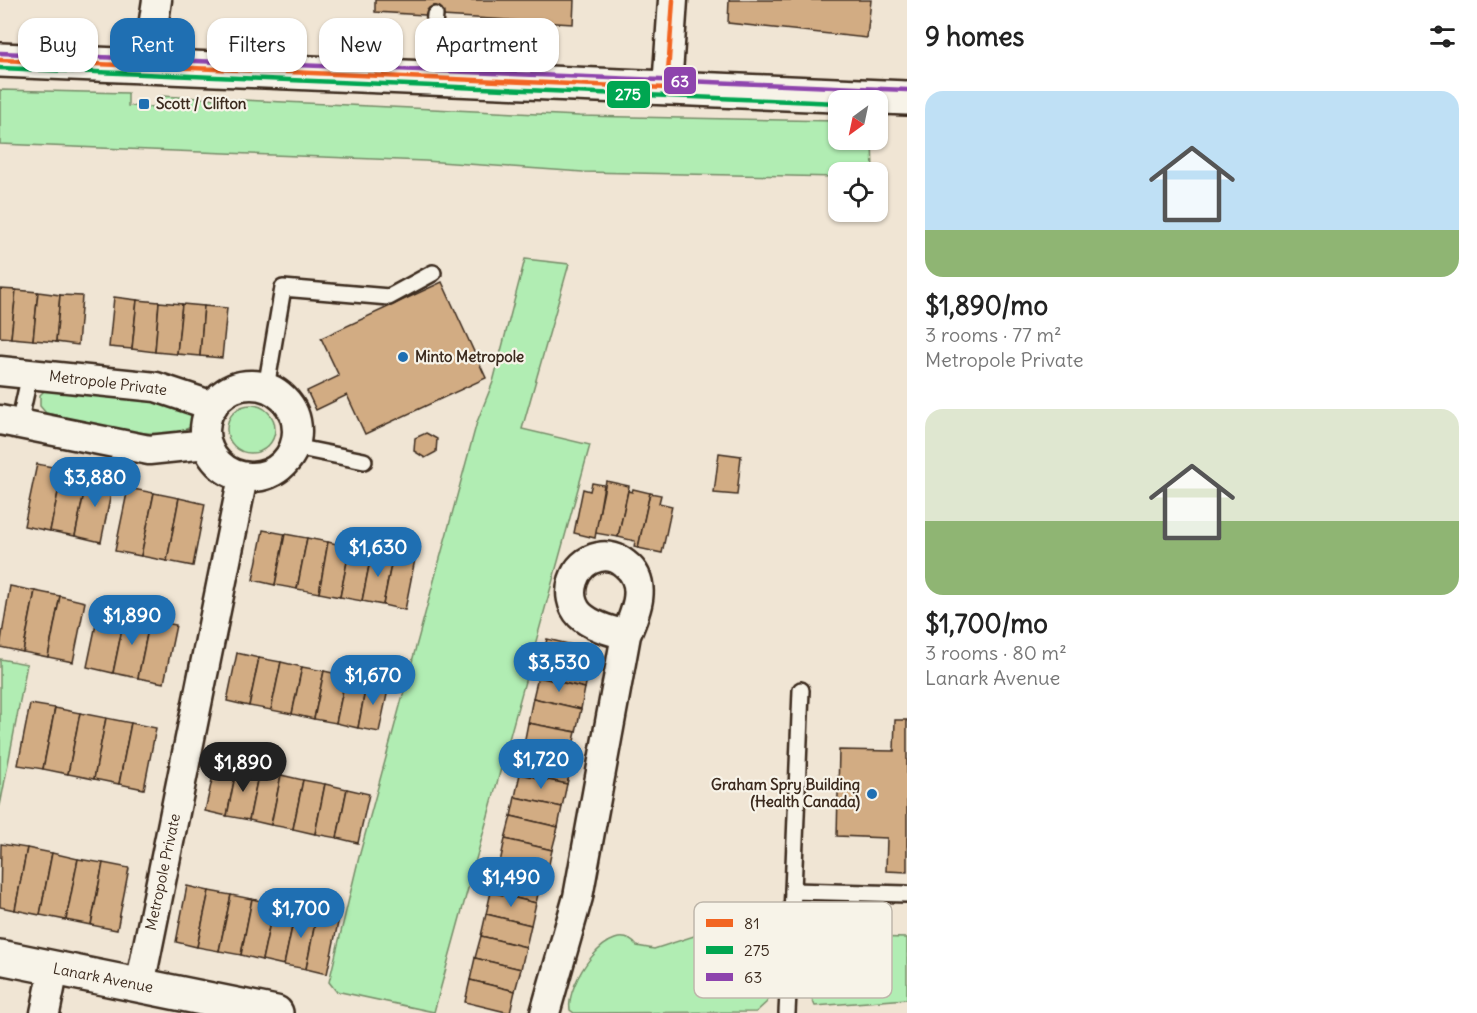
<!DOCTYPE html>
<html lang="en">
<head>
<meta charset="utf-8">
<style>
	body { margin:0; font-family:Delius,sans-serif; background:#f2f2f2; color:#222; height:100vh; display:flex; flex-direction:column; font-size:22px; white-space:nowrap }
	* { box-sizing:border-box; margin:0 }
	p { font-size:20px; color:#767676 }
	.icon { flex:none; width:33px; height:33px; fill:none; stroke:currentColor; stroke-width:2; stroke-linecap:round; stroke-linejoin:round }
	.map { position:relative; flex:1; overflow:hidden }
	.sheet { display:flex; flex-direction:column; background:#fff; width:570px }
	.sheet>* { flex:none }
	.top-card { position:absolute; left:18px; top:18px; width:570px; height:54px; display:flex; gap:12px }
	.needle { width:39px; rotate:213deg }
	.buttons { position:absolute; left:828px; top:90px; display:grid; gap:12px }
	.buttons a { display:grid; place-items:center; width:60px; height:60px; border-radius:12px; background:#fff; box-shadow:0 2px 4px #0004; font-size:30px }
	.price { position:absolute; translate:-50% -51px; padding:0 14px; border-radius:21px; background:#1f6fb2; color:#fff; font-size:20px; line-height:39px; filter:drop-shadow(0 2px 3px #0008) }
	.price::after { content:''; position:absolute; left:50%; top:36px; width:18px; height:14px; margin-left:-9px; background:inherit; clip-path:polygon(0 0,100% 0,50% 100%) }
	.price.current { background:#222; color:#fff }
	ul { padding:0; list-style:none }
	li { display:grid; align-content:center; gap:12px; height:318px; padding:0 18px }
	li span { display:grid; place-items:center; height:186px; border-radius:18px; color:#555 }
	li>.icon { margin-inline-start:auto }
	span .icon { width:108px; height:108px; fill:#fffc; stroke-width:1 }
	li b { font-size:26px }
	h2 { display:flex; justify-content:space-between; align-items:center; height:72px; padding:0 18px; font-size:26px }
	.pill { padding:0 21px; border-radius:18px; background:#fff; box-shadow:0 2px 4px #0004; font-size:21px; line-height:54px }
	.pill.current { background:#1f6fb2; color:#fff }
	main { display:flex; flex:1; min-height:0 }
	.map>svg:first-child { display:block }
	.green { fill:#b1edb3; stroke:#768c68; stroke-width:1.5 }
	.building { fill:#d2ac83; stroke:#3b2a1e; stroke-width:1.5 }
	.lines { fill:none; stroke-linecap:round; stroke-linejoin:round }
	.service-casing { stroke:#3b2a1e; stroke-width:20 }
	.minor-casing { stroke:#3b2a1e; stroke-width:33 }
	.tertiary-casing { stroke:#3b2a1e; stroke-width:38 }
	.secondary-casing { stroke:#3b2a1e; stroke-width:38 }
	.service { stroke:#f7f3e8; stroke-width:15 }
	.minor { stroke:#f7f3e8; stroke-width:28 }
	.tertiary { stroke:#f7f3e8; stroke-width:33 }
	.secondary { stroke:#f7f3e8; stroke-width:33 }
	.bus-1-casing { stroke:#f7f3e8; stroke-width:9 }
	.bus-2-casing { stroke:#f7f3e8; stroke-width:9 }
	.bus-3-casing { stroke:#f7f3e8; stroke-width:9 }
	.bus-1 { stroke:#f26522; stroke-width:4.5 }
	.bus-2 { stroke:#00a651; stroke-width:4.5 }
	.bus-3 { stroke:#8e44ad; stroke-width:4.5 }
	.poi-dot { fill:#1f6fb2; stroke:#f7f3e8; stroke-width:2 }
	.labels { text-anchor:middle; stroke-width:4.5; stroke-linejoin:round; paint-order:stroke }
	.poi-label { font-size:15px; font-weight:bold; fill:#3b2a1e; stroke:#f7f3e8; text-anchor:start }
	.street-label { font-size:15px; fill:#3b2a1e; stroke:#f7f3e8 }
	.key { fill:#f7f3e8; stroke:#bfb7ab; stroke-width:1.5 }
	.key-label { font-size:16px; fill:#3b2a1e }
	.line-badge { stroke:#f7f3e8; stroke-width:2 }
	.badge-label { font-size:16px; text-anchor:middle; font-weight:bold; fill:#fff }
</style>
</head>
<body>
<main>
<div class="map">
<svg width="907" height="1013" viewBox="0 0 907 1013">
	<rect width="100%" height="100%" fill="#f0e5d4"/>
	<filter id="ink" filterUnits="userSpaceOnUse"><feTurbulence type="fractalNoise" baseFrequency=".0167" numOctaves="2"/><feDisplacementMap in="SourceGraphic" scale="12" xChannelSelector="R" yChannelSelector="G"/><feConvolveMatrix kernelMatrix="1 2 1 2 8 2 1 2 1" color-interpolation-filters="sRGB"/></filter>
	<g filter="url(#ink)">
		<g class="green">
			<path d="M0,90l128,3v13l31,1 1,-11 419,20 259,5v19h34l1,32h-35v5l-255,-5 -158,-11 -425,-17z"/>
			<path d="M525,259l44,5 -47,165 68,16 -156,567 -98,-21 -7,-9 30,-125 118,-435 16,-40z"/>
			<path d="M46,389l112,7 34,15 -1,16c-35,18 -107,-6 -145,-14l-6,-7v-11z"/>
			<circle cx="251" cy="429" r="24"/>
			<path d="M0,659l27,5 -27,142z"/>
			<path d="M697,935l42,31 27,4 3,7 -2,25 -11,10 -182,1 -4,-3c-5,-25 41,-96 67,-64l17,3z"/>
			<path d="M826,936l81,2v61l-92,7 -5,-12c9,-19 4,-41 16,-58z"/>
		</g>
		<g class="building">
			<path d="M375,0h199l-1,24 -198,-12z"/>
			<path d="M729,0h142l-4,38 -139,-15z"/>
			<path d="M442,282l44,96 -121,56 -18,-39 -31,15 -9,-19 32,-15 -18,-38z"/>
			<path d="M0,289l16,1 -5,48 -11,-1z"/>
			<path d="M16,290l22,2 -5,48 -22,-2z"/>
			<path d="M38,292l22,3 -4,47 -23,-2z"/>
			<path d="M60,295l22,1 -4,49 -22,-3z"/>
			<path d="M114,297l23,3 -5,49 -23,-2z"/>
			<path d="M137,300l22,2 -4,50 -23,-3z"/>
			<path d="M159,302l23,2 -5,50 -22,-2z"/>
			<path d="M182,304l22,2 -4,50 -23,-2z"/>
			<path d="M204,306l23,2 -5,50 -22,-2z"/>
			<path d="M426,433l11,6 -1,13 -11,6 -11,-7 1,-13z"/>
			<path d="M719,453l22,3 -4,39 -23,-2z"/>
			<path d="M37,464l26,5 -13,62 -26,-5z"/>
			<path d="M63,469l25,5 -13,62 -25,-5z"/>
			<path d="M88,474l26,5 -13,63 -26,-6z"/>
			<path d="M606,481l23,5 -11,51 -23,-4z"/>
			<path d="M592,483l12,2 -9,53 -21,-5 9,-44 7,2z"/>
			<path d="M128,488l26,5 -13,63 -26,-5z"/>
			<path d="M633,489l17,4 -12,55 -4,-1 1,-6 -17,-4 10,-46 4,1z"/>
			<path d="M154,493l25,5 -12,63 -26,-5z"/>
			<path d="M650,493l11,2 -2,8 13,3 -10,47 -24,-5z"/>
			<path d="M179,498l26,6 -12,62 -26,-5z"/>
			<path d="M263,530l22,4 -10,51 -22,-5z"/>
			<path d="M285,534l22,4 -10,51 -22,-4z"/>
			<path d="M307,538l21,4 -9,51 -22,-4z"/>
			<path d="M328,542l22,5 -10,50 -21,-4z"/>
			<path d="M350,547l22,4 -10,50 -22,-4z"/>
			<path d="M372,551l21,4 -10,50 -21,-4z"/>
			<path d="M393,555l22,4 -10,51 -22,-5z"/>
			<path d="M10,586l25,5 -12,61 -23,-5z"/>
			<path d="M35,591l25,5 -12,61 -25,-5z"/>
			<path d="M60,596l25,6 -12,60 -25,-5z"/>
			<path d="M99,610l26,5 -12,58 -26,-6z"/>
			<path d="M125,615l25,5 -12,58 -25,-5z"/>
			<path d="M150,620l26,5 -12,58 -26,-5z"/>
			<path d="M547,639l47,11 -4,16 -47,-11z"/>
			<path d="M237,653l22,5 -10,48 -22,-5z"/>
			<path d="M543,655l47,11 -5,22 -47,-11z"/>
			<path d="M259,658l22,4 -10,48 -22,-4z"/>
			<path d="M281,662l21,5 -10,47 -21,-4z"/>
			<path d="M302,667l22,4 -10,48 -22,-5z"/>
			<path d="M324,671l22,5 -10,47 -22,-4z"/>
			<path d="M346,676l21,4 -9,48 -22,-5z"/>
			<path d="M538,677l47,11 -4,21 -48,-11z"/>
			<path d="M367,680l22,5 -10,47 -21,-4z"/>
			<path d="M533,698l48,11 -5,23 -48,-9z"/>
			<path d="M30,704l25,4 -12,61 -25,-4z"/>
			<path d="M55,708l25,5 -12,61 -25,-5z"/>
			<path d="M80,713l26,5 -12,61 -26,-5z"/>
			<path d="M106,718l25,5 -12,61 -25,-5z"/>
			<path d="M895,720h12v152l-21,-1 1,-33 -50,-2 2,-86 55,1z"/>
			<path d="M131,723l25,5 -12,61 -25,-5z"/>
			<path d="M528,723l48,9 -6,27 -47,-10z"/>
			<path d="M524,756l47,11 -4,17 -47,-10z"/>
			<path d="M216,762l21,4 -10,50 -22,-5z"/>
			<path d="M237,766l22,5 -10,49 -22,-4z"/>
			<path d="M259,771l22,4 -10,50 -22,-5z"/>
			<path d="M520,774l47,10 -5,23 -47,-10z"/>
			<path d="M281,775l22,5 -10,49 -22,-4z"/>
			<path d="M303,780l22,4 -10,50 -22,-5z"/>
			<path d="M325,784l22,5 -10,49 -22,-4z"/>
			<path d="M347,789l22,5 -11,49 -21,-5z"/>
			<path d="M515,797l47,10 -4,20 -47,-11z"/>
			<path d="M511,816l47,11 -6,23 -47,-11z"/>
			<path d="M505,839l47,11 -6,28 -47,-11z"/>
			<path d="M1,844l26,4 -12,62 -15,-3z"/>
			<path d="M27,848l25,5 -12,62 -25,-5z"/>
			<path d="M52,853l26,6 -12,61 -26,-5z"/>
			<path d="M78,859l25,4 -12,62 -25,-5z"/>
			<path d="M103,863l26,5 -12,62 -26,-5z"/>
			<path d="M496,870l45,11 -5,22 -45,-11z"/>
			<path d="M187,886l22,5 -12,56 -21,-5z"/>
			<path d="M209,891l22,4 -12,56 -22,-4z"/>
			<path d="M491,892l45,11 -5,22 -45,-11z"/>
			<path d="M231,895l21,4 -11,56 -22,-4z"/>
			<path d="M252,899l22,5 -12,56 -21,-5z"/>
			<path d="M274,904l22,4 -12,57 -22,-5z"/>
			<path d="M296,908l21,5 -11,56 -22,-4z"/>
			<path d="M317,913l22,5 -12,56 -21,-5z"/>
			<path d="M486,914l45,11 -5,22 -45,-11z"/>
			<path d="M481,936l45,11 -5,22 -46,-11z"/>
			<path d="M475,958l46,11 -6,22 -45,-11z"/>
			<path d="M470,980l45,11 -5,22 -45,-11z"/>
		</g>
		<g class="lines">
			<g class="service-casing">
				<g id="service">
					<path d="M429,79l6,-64"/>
					<path d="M266,388l17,-100 106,9 44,-24"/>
					<path d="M19,424l11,-50"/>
					<path d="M295,447l69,14"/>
					<path d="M793,891l8,-201"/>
					<path d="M787,1013l6,-122 114,3"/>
				</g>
			</g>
			<g class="minor-casing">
				<g id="minor">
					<path d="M147,67l10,-67"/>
					<path d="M667,88l6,-88"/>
					<path d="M0,371l156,16 57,19"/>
					<circle cx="251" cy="431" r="46"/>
					<path d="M0,420l149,30 58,-6"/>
					<path d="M140,985l103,-508"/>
					<path d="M45,1013l9,-44"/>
					<path d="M545,1013l33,-116 48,-262c10,-23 23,-53 -1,-71 -7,-6 -17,-9 -26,-7 -26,5 -37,39 -19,58 11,11 31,16 46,20"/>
				</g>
			</g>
			<g class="tertiary-casing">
				<path id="tertiary" d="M0,957l276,56"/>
			</g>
			<g class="secondary-casing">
				<path id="secondary" d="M0,60l907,38"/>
			</g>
			<use href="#service" class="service"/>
			<use href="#minor" class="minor"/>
			<use href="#tertiary" class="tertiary"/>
			<use href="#secondary" class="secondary"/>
			<g class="bus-1-casing">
				<g id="bus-1">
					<path d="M0,60l667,28"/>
					<path d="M667,88l6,-88"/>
				</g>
			</g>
			<g class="bus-2-casing">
				<path id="bus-2" d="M0,68l838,35"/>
			</g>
			<g class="bus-3-casing">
				<path id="bus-3" d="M0,53l907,37"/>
			</g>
			<use href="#bus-1" class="bus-1"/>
			<use href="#bus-2" class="bus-2"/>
			<use href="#bus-3" class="bus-3"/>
		</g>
	</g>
	<g class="poi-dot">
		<rect x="138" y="98" width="12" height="12" rx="3"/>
		<circle cx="403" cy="357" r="6"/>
		<circle cx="872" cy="794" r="6"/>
	</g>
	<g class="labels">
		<g class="poi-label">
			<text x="156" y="109">Scott / Clifton</text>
			<text x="415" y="362">Minto Metropole</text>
			<text x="860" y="790" text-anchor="end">Graham Spry Building<tspan x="860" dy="17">(Health Canada)</tspan></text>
		</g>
		<g class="street-label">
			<text transform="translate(108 383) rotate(7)" y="5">Metropole Private</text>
			<text transform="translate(163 872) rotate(-78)" y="5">Metropole Private</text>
			<text transform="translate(103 978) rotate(11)" y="5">Lanark Avenue</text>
		</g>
	</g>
	<rect x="694" y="902" width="198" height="96" rx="9" class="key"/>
	<rect x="706" y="919" width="27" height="8" fill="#f26522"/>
	<rect x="706" y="946" width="27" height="8" fill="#00a651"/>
	<rect x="706" y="973" width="27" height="8" fill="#8e44ad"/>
	<g class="key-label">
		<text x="744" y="929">81</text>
		<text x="744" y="956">275</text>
		<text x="744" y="983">63</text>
	</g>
	<g class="line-badge">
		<rect x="663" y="66" width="34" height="29" rx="6" fill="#8e44ad"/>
		<rect x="606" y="80" width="45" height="29" rx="6" fill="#00a651"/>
	</g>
	<g class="badge-label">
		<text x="680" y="87">63</text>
		<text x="628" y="100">275</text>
	</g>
</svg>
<div class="buttons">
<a><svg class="needle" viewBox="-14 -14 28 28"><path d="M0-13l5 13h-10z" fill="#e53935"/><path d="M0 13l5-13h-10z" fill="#767676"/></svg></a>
<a><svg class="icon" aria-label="locate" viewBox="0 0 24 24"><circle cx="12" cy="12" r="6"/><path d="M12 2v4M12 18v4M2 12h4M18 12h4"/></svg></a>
</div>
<b class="price" style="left:95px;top:508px">$3,880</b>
<b class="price" style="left:378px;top:578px">$1,630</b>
<b class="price" style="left:132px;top:646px">$1,890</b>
<b class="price" style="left:559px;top:693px">$3,530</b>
<b class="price" style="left:373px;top:706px">$1,670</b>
<b class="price" style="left:541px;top:790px">$1,720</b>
<b class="price current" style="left:243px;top:793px">$1,890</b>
<b class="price" style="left:511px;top:908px">$1,490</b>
<b class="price" style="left:301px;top:939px">$1,700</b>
<div class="top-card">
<a class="pill">Buy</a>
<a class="pill current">Rent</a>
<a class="pill">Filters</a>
<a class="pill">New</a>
<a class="pill">Apartment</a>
</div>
</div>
<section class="sheet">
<h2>9 homes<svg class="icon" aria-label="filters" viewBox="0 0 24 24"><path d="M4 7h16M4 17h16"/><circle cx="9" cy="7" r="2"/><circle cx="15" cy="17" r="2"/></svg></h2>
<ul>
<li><span style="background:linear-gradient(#bfe0f5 75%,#8fb573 0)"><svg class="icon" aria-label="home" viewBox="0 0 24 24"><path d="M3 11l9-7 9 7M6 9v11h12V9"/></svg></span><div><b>$1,890/mo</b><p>3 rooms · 77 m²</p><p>Metropole Private</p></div></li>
<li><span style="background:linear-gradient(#dfe7d0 60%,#8fb573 0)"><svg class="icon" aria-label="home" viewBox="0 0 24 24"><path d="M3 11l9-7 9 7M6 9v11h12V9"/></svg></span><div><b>$1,700/mo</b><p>3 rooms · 80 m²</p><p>Lanark Avenue</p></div></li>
</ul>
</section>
</main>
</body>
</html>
